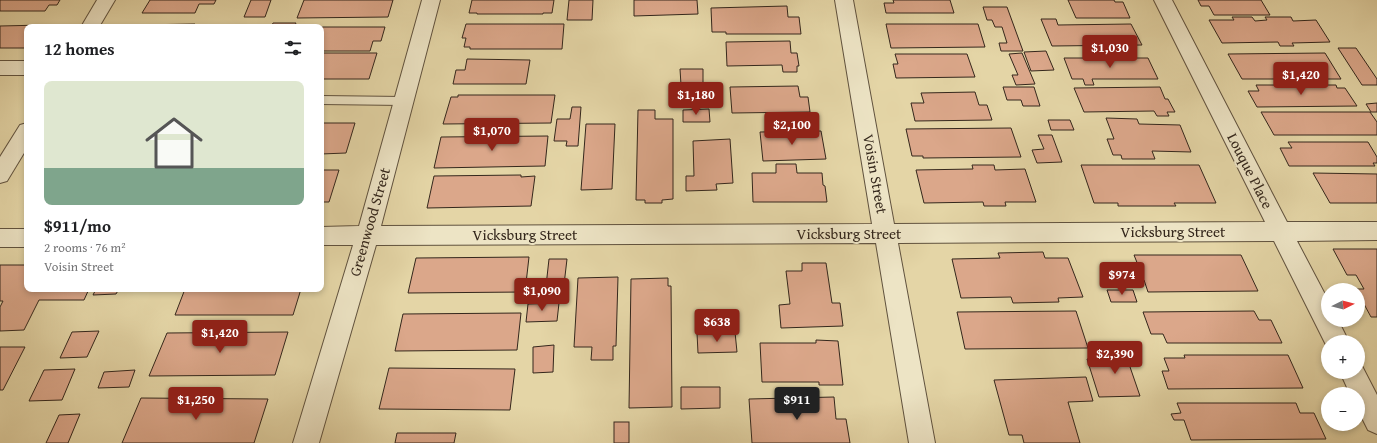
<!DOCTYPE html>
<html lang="en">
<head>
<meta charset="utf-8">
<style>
	body { margin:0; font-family:"Gentium Book Plus",serif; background:#f6f6f6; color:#202124; height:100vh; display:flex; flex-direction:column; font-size:15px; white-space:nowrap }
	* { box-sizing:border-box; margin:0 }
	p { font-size:13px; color:#757577 }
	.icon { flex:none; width:22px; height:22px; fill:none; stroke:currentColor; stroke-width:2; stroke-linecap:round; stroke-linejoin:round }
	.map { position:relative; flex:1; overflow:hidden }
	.drawer { position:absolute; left:24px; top:24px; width:300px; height:268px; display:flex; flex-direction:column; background:#fff; border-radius:8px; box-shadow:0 2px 6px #0003 }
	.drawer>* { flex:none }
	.needle { width:26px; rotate:84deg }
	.tools { position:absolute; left:1321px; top:283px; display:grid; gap:8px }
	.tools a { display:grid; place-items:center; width:44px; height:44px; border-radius:50%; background:#fff; box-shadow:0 2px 6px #0003; font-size:20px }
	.price { position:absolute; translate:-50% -34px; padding:0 9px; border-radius:4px; background:#8f2418; color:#fff; font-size:13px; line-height:26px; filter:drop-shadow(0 1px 2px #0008) }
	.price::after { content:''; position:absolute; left:50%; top:24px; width:12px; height:9px; margin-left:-6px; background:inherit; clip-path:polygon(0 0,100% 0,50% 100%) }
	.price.current { background:#222; color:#fff }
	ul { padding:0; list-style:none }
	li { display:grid; align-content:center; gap:8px; height:212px; padding:0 20px }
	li+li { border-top:1px solid #e0e0e0 }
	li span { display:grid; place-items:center; height:124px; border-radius:8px; color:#555 }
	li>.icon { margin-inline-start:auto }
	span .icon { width:72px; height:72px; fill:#fffc; stroke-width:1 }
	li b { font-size:17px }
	h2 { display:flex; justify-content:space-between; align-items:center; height:48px; padding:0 20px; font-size:17px }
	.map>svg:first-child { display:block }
	.building { fill:#dba78a; stroke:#34271c }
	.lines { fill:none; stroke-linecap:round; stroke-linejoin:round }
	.lane-casing { stroke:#60523e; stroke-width:2 }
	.street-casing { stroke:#60523e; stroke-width:2 }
	.lane { fill:#ede4c5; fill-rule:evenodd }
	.street { fill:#ede4c5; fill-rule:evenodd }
	.labels { text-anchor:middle; stroke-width:4; stroke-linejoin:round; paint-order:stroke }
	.street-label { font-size:15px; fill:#34271c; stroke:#ede4c5 }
</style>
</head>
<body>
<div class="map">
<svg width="1377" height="443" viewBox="0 0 1377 443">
	<rect width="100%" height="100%" fill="#e4d5a6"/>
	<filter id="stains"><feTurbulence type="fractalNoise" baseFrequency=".005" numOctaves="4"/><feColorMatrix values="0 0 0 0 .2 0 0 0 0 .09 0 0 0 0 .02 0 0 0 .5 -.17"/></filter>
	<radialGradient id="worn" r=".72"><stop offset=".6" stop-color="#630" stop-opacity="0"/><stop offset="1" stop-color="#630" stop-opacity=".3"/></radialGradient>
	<g class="building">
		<path d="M0,0h60l-3,5h-8l-4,6h-45z"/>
		<path d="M150,0h66l-2,4h-15l-4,9h-53z"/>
		<path d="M251,0h20l-6,17h-21z"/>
		<path d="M304,0h89l-5,17 -91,1z"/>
		<path d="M472,0h82l-2,13h-9v1h-66v-1h-8z"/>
		<path d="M569,0h24l-1,20h-25z"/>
		<path d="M634,0h63l1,14 -64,2z"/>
		<path d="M893,0h57l4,13h-68l-2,-10h10z"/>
		<path d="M1068,0h46l1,2h8l7,16h-54z"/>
		<path d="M1198,0h63l9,15h-56l-5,-9h-8z"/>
		<path d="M787,6l1,11h11l2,17h-75v-2h-14l-1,-24z"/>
		<path d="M983,7h24l16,44h-22l-2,-8h8l-5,-16h-7l-3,-7h-5z"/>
		<path d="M1232,17h20l3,4 12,-1 -2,-3h26l2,4 23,-1 14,22 -38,1 2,3h-14l-2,-4 -56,1 -13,-23h25z"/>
		<path d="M1041,19h15l2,6 73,-1 11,21 -90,1z"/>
		<path d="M273,23h23l-2,4h-23z"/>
		<path d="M195,24l-2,3h-57l1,-2z"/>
		<path d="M466,24h98l-2,25h-92v-2h-6l2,-9h-4z"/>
		<path d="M886,24h92l7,23 -94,1z"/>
		<path d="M44,25l-1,2h-16v21h-27v-22z"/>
		<path d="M309,27h76l-4,14h-8l-3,10h-49v-24z"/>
		<path d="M790,41l1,12h6l2,13h-2v6h-14l-1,-7 -55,1 -1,-24z"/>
		<path d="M1338,48h18l21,31v6h-15z"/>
		<path d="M1046,51l8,19 -23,1 -7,-19z"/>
		<path d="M321,53h56l-8,26h-48z"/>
		<path d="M1022,53l13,31 -19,1 -4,-10h6l-9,-21z"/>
		<path d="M1325,53l16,26h-99l-14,-25z"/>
		<path d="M895,54h72l8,23 -79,1 -3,-14h5z"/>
		<path d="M1064,58h84l10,21h-66l2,6h-9l-2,-6h-11z"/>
		<path d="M467,59l63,1 -4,24h-73l3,-14h9z"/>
		<path d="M680,69h23v16h-22z"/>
		<path d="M1256,85h80l1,3h8l12,18 -100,1 -9,-16h11z"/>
		<path d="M798,86l2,11h8l2,15 -78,1 -2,-26z"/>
		<path d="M1003,87h31l6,19h-17l-2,-6h-14z"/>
		<path d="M1160,87l5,12h3l7,13h-8l2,4h-12l-3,-5 -70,1 -10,-24z"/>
		<path d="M975,92l4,13h8l5,15 -77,1 -4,-18h13l-3,-10z"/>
		<path d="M458,95h97l-4,28 -108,1 8,-27h7z"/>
		<path d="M1377,103v9h-6l-5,-8z"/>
		<path d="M572,107h9l-3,39h-12l1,-5h-13l3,-22h13z"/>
		<path d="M709,109l1,13h-27v-12z"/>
		<path d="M638,110h17v9h18v80l-11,1v3h-17v-3h-9z"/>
		<path d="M1261,112h109l7,10v13h-103z"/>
		<path d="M1106,118l31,1 2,5 41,1 11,27 -39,-1 3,8h-33l-1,-4h-8l-6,-16h7z"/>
		<path d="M1048,120h22l4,10h-23z"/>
		<path d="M321,123h34l-9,30 -25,1z"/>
		<path d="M586,124h29l-3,65 -31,1z"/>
		<path d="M1011,128l10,29 -98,1v-2h-11l-6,-27z"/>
		<path d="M821,131l5,28 -63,2 -3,-29z"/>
		<path d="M1038,135h14l10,27 -25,1 -5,-13 12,-1z"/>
		<path d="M548,136l-3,30 -111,2 7,-31z"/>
		<path d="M730,139l3,44 -17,1 1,6 -31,1v-15h8l-1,-35z"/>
		<path d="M1288,142h80l9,15v6h-4l2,3h-86l-9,-18h12z"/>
		<path d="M776,164h20l1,9h25l1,12 2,1 2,16h-74l-1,-29h24z"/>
		<path d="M972,165h22l1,5 30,-1 11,33h-31l1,4h-22l-1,-4 -59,1 -8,-33 57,-1z"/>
		<path d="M1081,165h118l17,38h-42l2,3h-58v-3h-24z"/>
		<path d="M321,170h18l-10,32h-8z"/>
		<path d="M1313,173l64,1v29h-47z"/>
		<path d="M521,175v2l14,-1 -4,30 -104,2 7,-32z"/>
		<path d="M1333,249h44v68h-6l-13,-24v-3l-2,-1h8l-8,-14h-9z"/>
		<path d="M1043,252l2,6h23l15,39 -25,1 1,4 -46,1 -2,-6 -50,1 -9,-39 48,-1 -2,-5z"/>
		<path d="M1134,255h107l17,36 -110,1 -4,-12h-12l-6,-15h12z"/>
		<path d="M529,257l-4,35 -117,1 8,-35z"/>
		<path d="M549,259h18l-5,43h-33l2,-17 15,1z"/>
		<path d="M802,263h24l6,40h8l3,23 -62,2 -2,-23 11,-1 -4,-33h16z"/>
		<path d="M0,265h27v24h62l-5,11h-45l-15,30 -24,1v-24l3,-6h-3z"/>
		<path d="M618,277l-2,69h-3v14h-22l1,-13h-18l4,-69z"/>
		<path d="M668,278v8h3l1,121 -43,1 2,-129z"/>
		<path d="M96,289h23l-3,5 -23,1z"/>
		<path d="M185,289h116l-8,26h-118z"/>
		<path d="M1107,290h26l4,12h-26z"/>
		<path d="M559,303l-2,18 -31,1 2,-18z"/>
		<path d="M1076,311l12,37 -123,1 -8,-37z"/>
		<path d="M1254,311l5,9h12l11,23h-115l-4,-9h-12l-8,-22z"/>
		<path d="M521,313l-4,37 -122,1 8,-37z"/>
		<path d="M99,331l-12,26 -27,1 12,-26z"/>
		<path d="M288,332l-13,43 -126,1 18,-43z"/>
		<path d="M735,332l2,20 -39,1 -1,-20z"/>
		<path d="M816,340l22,1 5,44h-24v-3h-57l-2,-39h56z"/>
		<path d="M554,345l-1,27 -20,1v-26z"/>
		<path d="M0,347h25l-22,43h-3z"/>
		<path d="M1123,347h11l6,17h-11l11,32 -41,1 -12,-38 40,-1z"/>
		<path d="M1184,355h104l15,33 -135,1 -6,-18h7l-5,-13h21z"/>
		<path d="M389,368l126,1 -5,41 -131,-1z"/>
		<path d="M75,369l-13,31 -33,1 15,-31z"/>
		<path d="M135,370l-6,17 -31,1 6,-16z"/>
		<path d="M1086,377l7,24 -25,1 12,41h-56l-2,-8h-13l-15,-55z"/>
		<path d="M681,387h39v21l-39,1z"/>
		<path d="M834,397l2,22h10l4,24h-98l-3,-44z"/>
		<path d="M141,398l127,1 -14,44h-132z"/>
		<path d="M1177,403h119l4,10h14l12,26 -135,1 -7,-20h-10l-3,-6 10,-1z"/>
		<path d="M80,414l-12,29h-22l13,-28z"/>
		<rect x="614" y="422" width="15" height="21"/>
		<path d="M397,433h59l-2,10h-59z"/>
	</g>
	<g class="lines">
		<g class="lane-casing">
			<path id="lane" d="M321,96l82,1 4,1 1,3 -1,3 -4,1 -82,-1z"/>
		</g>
		<g class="street-casing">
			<g id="street">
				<path d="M97,0h18l-16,27h-18z"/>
				<path d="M422,0h18l-59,226 491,-2 -37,-224h18l41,224 371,-2 -111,-222h18l115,222h90v18l-80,1 31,59v20h10l11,22h-21v7l-54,-108 -376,2 37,200h-26l-33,-200 -500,2 -57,198h-26l60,-198h-32v-18l38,-1z"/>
				<rect x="0" y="61" width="27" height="14"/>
				<path d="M27,123v25l-20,33 -7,2v-26l20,-32z"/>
				<rect x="0" y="229" width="27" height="18"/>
				<path d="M1358,363l3,1 16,31v39l-9,-4 -10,-20v-16h-8l-10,-22h18z"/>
			</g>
		</g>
		<use href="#lane" class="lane"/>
		<use href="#street" class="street"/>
	</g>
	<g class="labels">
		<g class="street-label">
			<text transform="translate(1250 171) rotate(63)" y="5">Louque Place</text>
			<text transform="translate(875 174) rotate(80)" y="5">Voisin Street</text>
			<text transform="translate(370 222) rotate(-74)" y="5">Greenwood Street</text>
			<text x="1173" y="237">Vicksburg Street</text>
			<text x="849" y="239">Vicksburg Street</text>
			<text x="525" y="240">Vicksburg Street</text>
		</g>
	</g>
	<rect width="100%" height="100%" filter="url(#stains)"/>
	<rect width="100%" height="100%" fill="url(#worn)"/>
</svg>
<div class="tools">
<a><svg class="needle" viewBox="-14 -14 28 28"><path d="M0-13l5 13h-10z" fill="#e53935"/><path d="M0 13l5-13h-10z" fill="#757577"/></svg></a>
<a>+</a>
<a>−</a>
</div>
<b class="price" style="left:1110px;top:69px">$1,030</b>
<b class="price" style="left:1301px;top:96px">$1,420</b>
<b class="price" style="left:696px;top:116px">$1,180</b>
<b class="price" style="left:792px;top:146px">$2,100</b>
<b class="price" style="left:492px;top:152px">$1,070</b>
<b class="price" style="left:1122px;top:296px">$974</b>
<b class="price" style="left:542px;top:312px">$1,090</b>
<b class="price" style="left:717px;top:343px">$638</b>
<b class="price" style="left:220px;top:354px">$1,420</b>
<b class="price" style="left:1115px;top:375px">$2,390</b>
<b class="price" style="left:196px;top:421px">$1,250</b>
<b class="price current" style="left:797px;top:421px">$911</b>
<section class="drawer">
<h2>12 homes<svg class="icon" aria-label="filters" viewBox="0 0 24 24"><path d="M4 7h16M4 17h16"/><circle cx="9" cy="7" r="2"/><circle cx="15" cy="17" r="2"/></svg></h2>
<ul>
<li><span style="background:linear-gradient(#dfe7d0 70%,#7fa58c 0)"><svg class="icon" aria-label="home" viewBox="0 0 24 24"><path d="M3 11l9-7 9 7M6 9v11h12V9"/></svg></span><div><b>$911/mo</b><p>2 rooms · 76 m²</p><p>Voisin Street</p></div></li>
</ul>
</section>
</div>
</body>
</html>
